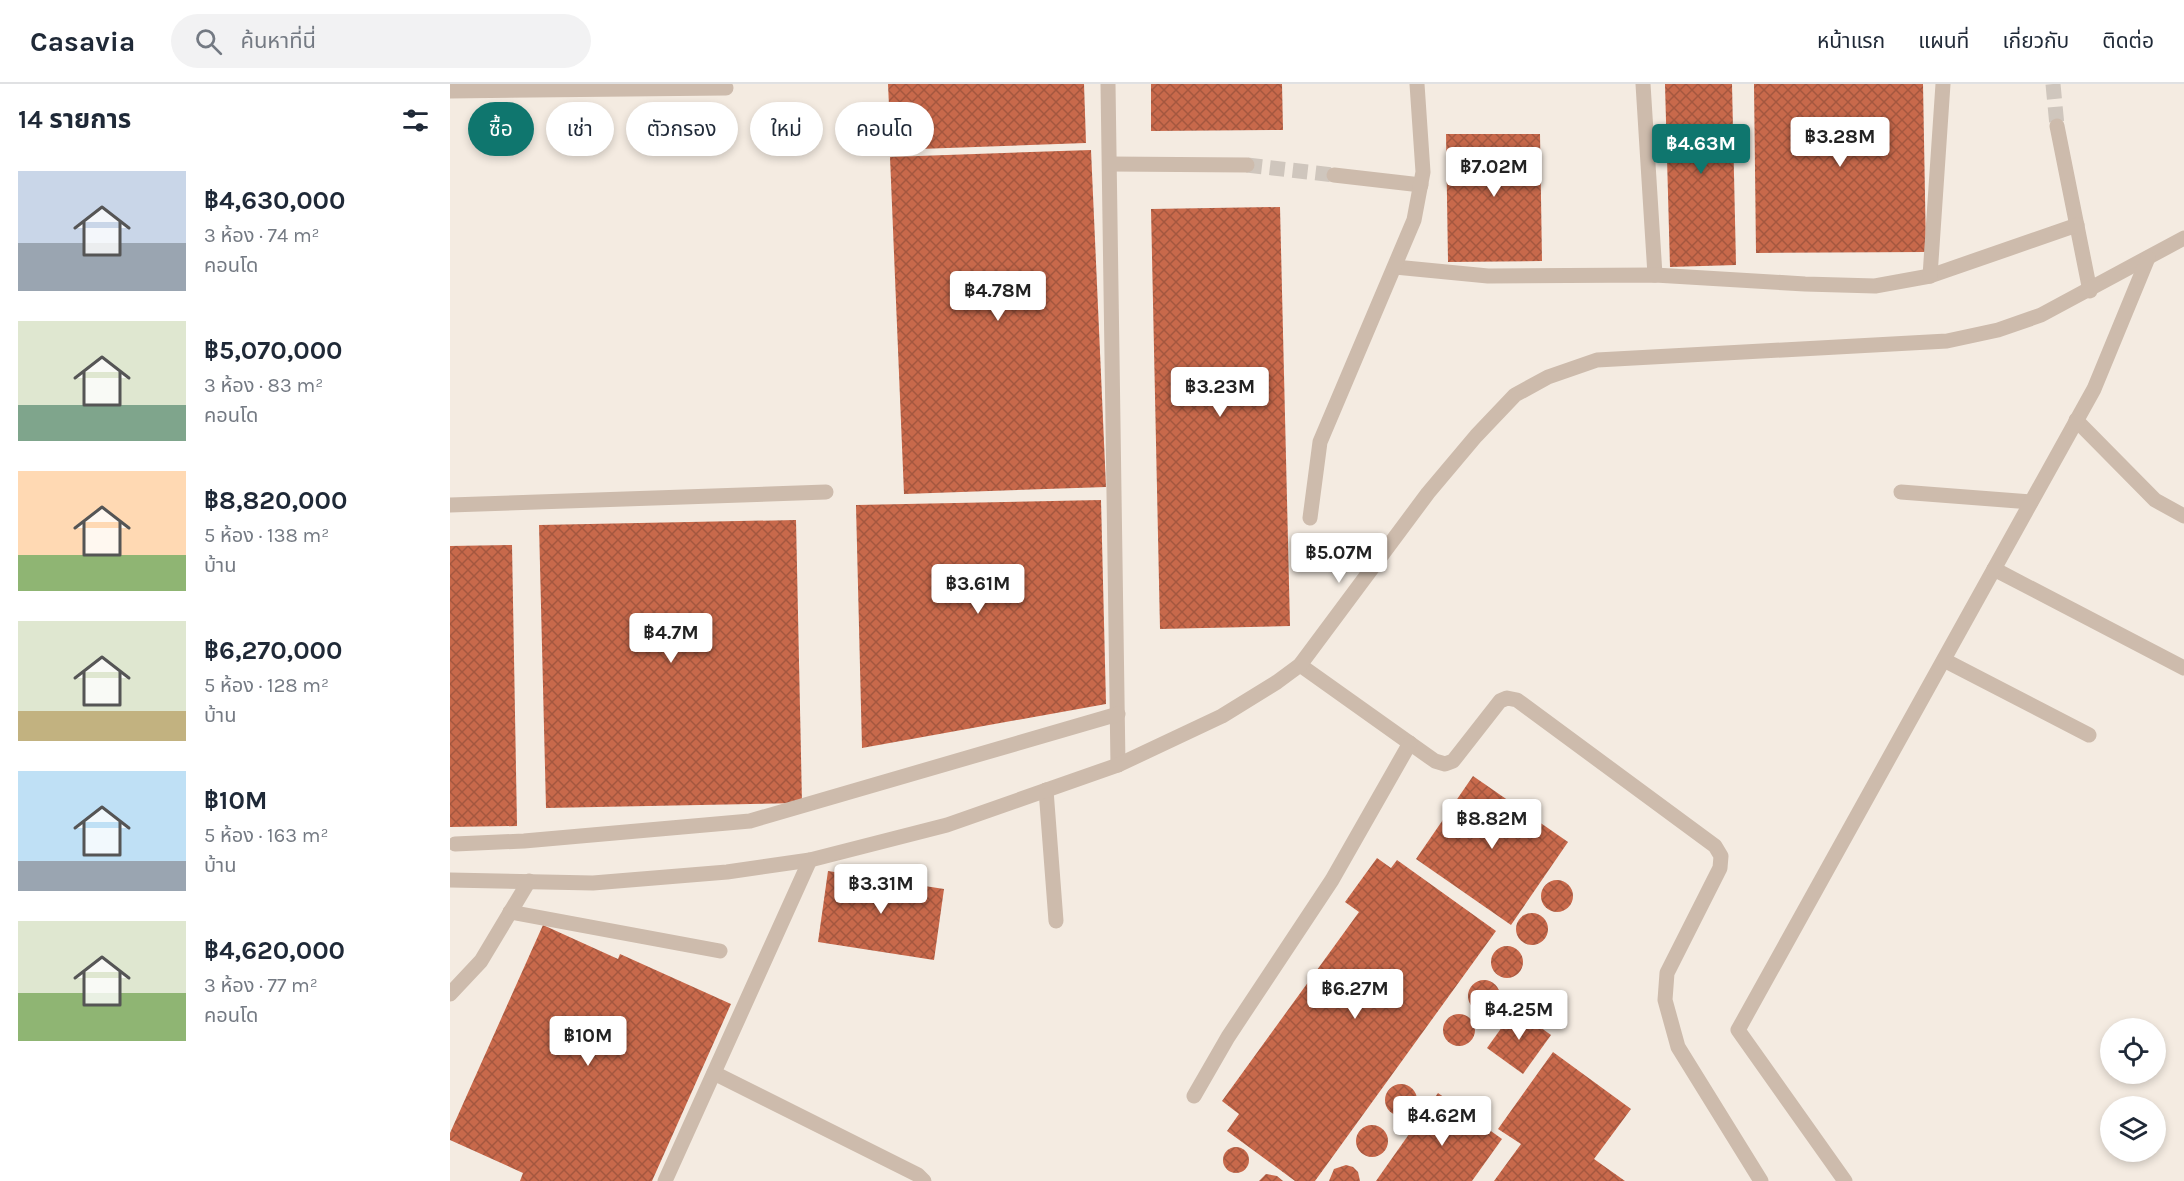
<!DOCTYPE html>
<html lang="th">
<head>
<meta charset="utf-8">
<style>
	body { margin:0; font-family:Karla,"Noto Sans Thai",sans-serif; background:#f2f2f3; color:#1f2937; height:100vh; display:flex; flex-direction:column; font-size:22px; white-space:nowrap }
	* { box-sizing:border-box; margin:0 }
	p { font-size:20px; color:#747a83 }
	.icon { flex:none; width:33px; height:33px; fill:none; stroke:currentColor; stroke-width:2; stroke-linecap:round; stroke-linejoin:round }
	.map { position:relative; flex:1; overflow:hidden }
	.panel { display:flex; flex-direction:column; background:#fff; width:450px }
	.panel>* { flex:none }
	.top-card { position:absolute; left:18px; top:18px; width:570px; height:54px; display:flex; gap:12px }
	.fabs { position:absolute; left:1650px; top:934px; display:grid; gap:12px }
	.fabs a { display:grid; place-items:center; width:66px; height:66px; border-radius:50%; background:#fff; box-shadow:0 3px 9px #0003; font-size:30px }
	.price { position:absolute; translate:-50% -51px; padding:0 14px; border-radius:6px; background:#fff; color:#222; font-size:20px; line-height:39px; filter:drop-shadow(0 2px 3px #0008) }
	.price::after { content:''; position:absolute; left:50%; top:36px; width:18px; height:14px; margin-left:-9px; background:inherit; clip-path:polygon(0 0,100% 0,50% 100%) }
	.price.on { background:#0f766e; color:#fff }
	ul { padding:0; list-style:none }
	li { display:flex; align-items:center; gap:18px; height:150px; padding:0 18px }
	li span { display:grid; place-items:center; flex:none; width:168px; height:120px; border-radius:0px; color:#555 }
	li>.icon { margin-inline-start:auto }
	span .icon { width:72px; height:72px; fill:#fffc; stroke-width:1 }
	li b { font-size:26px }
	h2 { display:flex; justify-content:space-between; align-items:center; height:72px; padding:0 18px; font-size:26px }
	.pill { padding:0 21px; border-radius:27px; background:#fff; box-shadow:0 3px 9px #0003; font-size:21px; line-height:54px }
	.pill.on { background:#0f766e; color:#fff }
	header { display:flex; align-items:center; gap:36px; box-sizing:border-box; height:84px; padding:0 30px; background:#fff; border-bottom:2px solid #e0e1e3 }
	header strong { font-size:28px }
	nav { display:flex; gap:33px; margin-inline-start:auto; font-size:21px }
	.search { width:420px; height:54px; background:#f2f2f3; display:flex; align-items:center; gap:15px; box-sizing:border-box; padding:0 21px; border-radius:33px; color:#747a83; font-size:22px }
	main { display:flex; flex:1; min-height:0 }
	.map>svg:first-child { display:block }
	.building { fill:url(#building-cross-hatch) }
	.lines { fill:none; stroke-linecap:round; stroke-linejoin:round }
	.minor-tunnel { stroke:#cfc6bd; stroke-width:15; stroke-dasharray:15 8; stroke-linecap:butt }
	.minor { stroke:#cdbbac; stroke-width:15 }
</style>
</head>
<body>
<header>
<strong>Casavia</strong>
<div class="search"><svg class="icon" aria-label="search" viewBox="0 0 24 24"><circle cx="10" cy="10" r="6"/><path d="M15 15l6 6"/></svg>ค้นหาที่นี่</div>
<nav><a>หน้าแรก</a><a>แผนที่</a><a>เกี่ยวกับ</a><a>ติดต่อ</a></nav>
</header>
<main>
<section class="panel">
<h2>14 รายการ<svg class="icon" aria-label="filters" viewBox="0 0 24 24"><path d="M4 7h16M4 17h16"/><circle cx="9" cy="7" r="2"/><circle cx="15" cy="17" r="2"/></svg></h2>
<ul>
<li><span style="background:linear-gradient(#c9d6e8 60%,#9aa5b1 0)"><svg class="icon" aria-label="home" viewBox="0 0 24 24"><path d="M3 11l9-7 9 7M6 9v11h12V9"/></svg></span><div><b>฿4,630,000</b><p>3 ห้อง · 74 m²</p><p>คอนโด</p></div></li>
<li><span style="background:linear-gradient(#dfe7d0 70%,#7fa58c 0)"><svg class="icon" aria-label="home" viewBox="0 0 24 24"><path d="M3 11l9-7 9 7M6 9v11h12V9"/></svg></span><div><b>฿5,070,000</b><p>3 ห้อง · 83 m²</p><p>คอนโด</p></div></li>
<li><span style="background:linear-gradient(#ffd9b3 70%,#8fb573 0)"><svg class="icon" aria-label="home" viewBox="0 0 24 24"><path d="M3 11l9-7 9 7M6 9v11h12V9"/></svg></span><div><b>฿8,820,000</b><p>5 ห้อง · 138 m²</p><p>บ้าน</p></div></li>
<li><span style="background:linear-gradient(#dfe7d0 75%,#c2b280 0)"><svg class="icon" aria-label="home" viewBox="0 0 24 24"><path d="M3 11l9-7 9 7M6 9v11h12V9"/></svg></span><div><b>฿6,270,000</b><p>5 ห้อง · 128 m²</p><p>บ้าน</p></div></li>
<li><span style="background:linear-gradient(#bfe0f5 75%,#9aa5b1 0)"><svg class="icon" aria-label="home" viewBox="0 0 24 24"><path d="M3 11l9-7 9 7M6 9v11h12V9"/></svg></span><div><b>฿10M</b><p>5 ห้อง · 163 m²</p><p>บ้าน</p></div></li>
<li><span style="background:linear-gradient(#dfe7d0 60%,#8fb573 0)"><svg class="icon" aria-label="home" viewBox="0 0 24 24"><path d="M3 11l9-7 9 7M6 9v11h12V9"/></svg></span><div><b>฿4,620,000</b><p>3 ห้อง · 77 m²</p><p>คอนโด</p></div></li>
</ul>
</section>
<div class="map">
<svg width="1734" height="1097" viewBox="0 0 1734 1097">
	<defs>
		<pattern id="building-cross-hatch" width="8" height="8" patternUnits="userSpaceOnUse" patternTransform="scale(1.5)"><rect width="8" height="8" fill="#c8694b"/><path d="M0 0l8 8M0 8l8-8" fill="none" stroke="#a4573f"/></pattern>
	</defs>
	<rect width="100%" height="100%" fill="#f4ebe1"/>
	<g class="building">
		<path d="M438,0h196l2,59 -195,7z"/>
		<path d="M701,0h131l1,46 -132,1z"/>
		<path d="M1215,0h67l4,181 -66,2z"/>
		<path d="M1304,0h169l3,168 -170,1z"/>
		<path d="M996,50h94l2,127 -94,1z"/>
		<path d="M641,66l15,337 -202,7 -14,-337z"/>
		<path d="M830,123l10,419 -130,3 -9,-420z"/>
		<path d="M651,416l5,204 -244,44 -6,-243z"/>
		<path d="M346,436l6,283 -256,5 -7,-283z"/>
		<path d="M62,461l5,281 -67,1v-281z"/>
		<path d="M1023,692l95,66 -57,83 -95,-66z"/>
		<path d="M927,774l14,10 6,-8 99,71 -181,250h-20l-68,-50 12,-17 -17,-13 137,-189 -14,-10z"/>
		<path d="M378,787l116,18 -10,71 -116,-18z"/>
		<circle cx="1107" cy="812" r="16"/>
		<circle cx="1082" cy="845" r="16"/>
		<path d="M93,841l75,34 2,-5 111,50 -79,177h-132l3,-8 -73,-33v-7z"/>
		<circle cx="1057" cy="878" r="16"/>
		<circle cx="1034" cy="912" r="16"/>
		<path d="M1065,925l36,26 -28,39 -36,-26z"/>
		<circle cx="1009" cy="946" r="16"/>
		<path d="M1103,968l78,57 -37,50 31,22h-131l27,-37 -23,-15z"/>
		<circle cx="951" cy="1016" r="16"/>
		<path d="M988,1009l64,46 -30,42h-96z"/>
		<circle cx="922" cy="1057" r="16"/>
		<circle cx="786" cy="1076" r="13"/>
		<path d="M896,1081l7,2 5,5 2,9h-31l5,-12z"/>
		<path d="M816,1090l11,2 6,5h-24z"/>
	</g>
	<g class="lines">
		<g class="minor-tunnel">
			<path d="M1603,0l4,42"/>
			<path d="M797,81l87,10"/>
		</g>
		<g class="minor">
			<path d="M658,0l10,681"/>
			<path d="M1193,0l12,191"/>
			<path d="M0,7l276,-3"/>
			<path d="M1607,42l33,165"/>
			<path d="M660,80l137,1"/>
			<path d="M884,91l87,10"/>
			<path d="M945,183l93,9 167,-1 150,9 70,2 55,-10 147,-51"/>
			<path d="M1480,192l13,-192"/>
			<path d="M1626,336l79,80 29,16"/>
			<path d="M1451,408l130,10"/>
			<path d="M0,421l376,-13"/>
			<path d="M860,434l10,-76 94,-222 9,-48 -6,-88"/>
			<path d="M1544,485l190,99"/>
			<path d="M1494,576l145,75"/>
			<path d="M850,581l135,96 10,3 8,-3 47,-60 7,-3 10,2 198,146 6,10 -1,12 -53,105 -2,27 13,47 83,134"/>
			<path d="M596,706l10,131"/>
			<path d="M5,760l69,-3 226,-20 368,-107"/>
			<path d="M0,796l143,3 134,-11 83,-12 137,-35 171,-60 104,-49 55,-34 23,-17 128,-172 48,-57 39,-41 33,-18 49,-17 350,-19 51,-11 43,-15 143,-77"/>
			<path d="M60,828l210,39"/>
			<path d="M0,910l31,-33 48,-80"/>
			<path d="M264,989l204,102 6,6"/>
			<path d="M744,1012l34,-59 104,-157 78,-137"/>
			<path d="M215,1097l145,-321"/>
			<path d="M1395,1097l-107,-151 356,-641 54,-131"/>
		</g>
	</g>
</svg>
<div class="fabs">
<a><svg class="icon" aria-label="locate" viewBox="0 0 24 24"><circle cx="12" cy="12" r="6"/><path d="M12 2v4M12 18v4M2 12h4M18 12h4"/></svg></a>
<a><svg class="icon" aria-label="layers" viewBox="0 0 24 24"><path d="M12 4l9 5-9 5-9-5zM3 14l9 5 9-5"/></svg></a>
</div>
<b class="price" style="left:1390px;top:84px">฿3.28M</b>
<b class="price on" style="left:1251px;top:91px">฿4.63M</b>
<b class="price" style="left:1044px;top:114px">฿7.02M</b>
<b class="price" style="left:548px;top:238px">฿4.78M</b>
<b class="price" style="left:770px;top:334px">฿3.23M</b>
<b class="price" style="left:889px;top:500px">฿5.07M</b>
<b class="price" style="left:528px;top:531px">฿3.61M</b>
<b class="price" style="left:221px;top:580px">฿4.7M</b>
<b class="price" style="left:1042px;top:766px">฿8.82M</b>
<b class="price" style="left:431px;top:831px">฿3.31M</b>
<b class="price" style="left:905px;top:936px">฿6.27M</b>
<b class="price" style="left:1069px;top:957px">฿4.25M</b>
<b class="price" style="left:138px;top:983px">฿10M</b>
<b class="price" style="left:992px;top:1063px">฿4.62M</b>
<div class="top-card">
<a class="pill on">ซื้อ</a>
<a class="pill">เช่า</a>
<a class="pill">ตัวกรอง</a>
<a class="pill">ใหม่</a>
<a class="pill">คอนโด</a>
</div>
</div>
</main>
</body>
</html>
